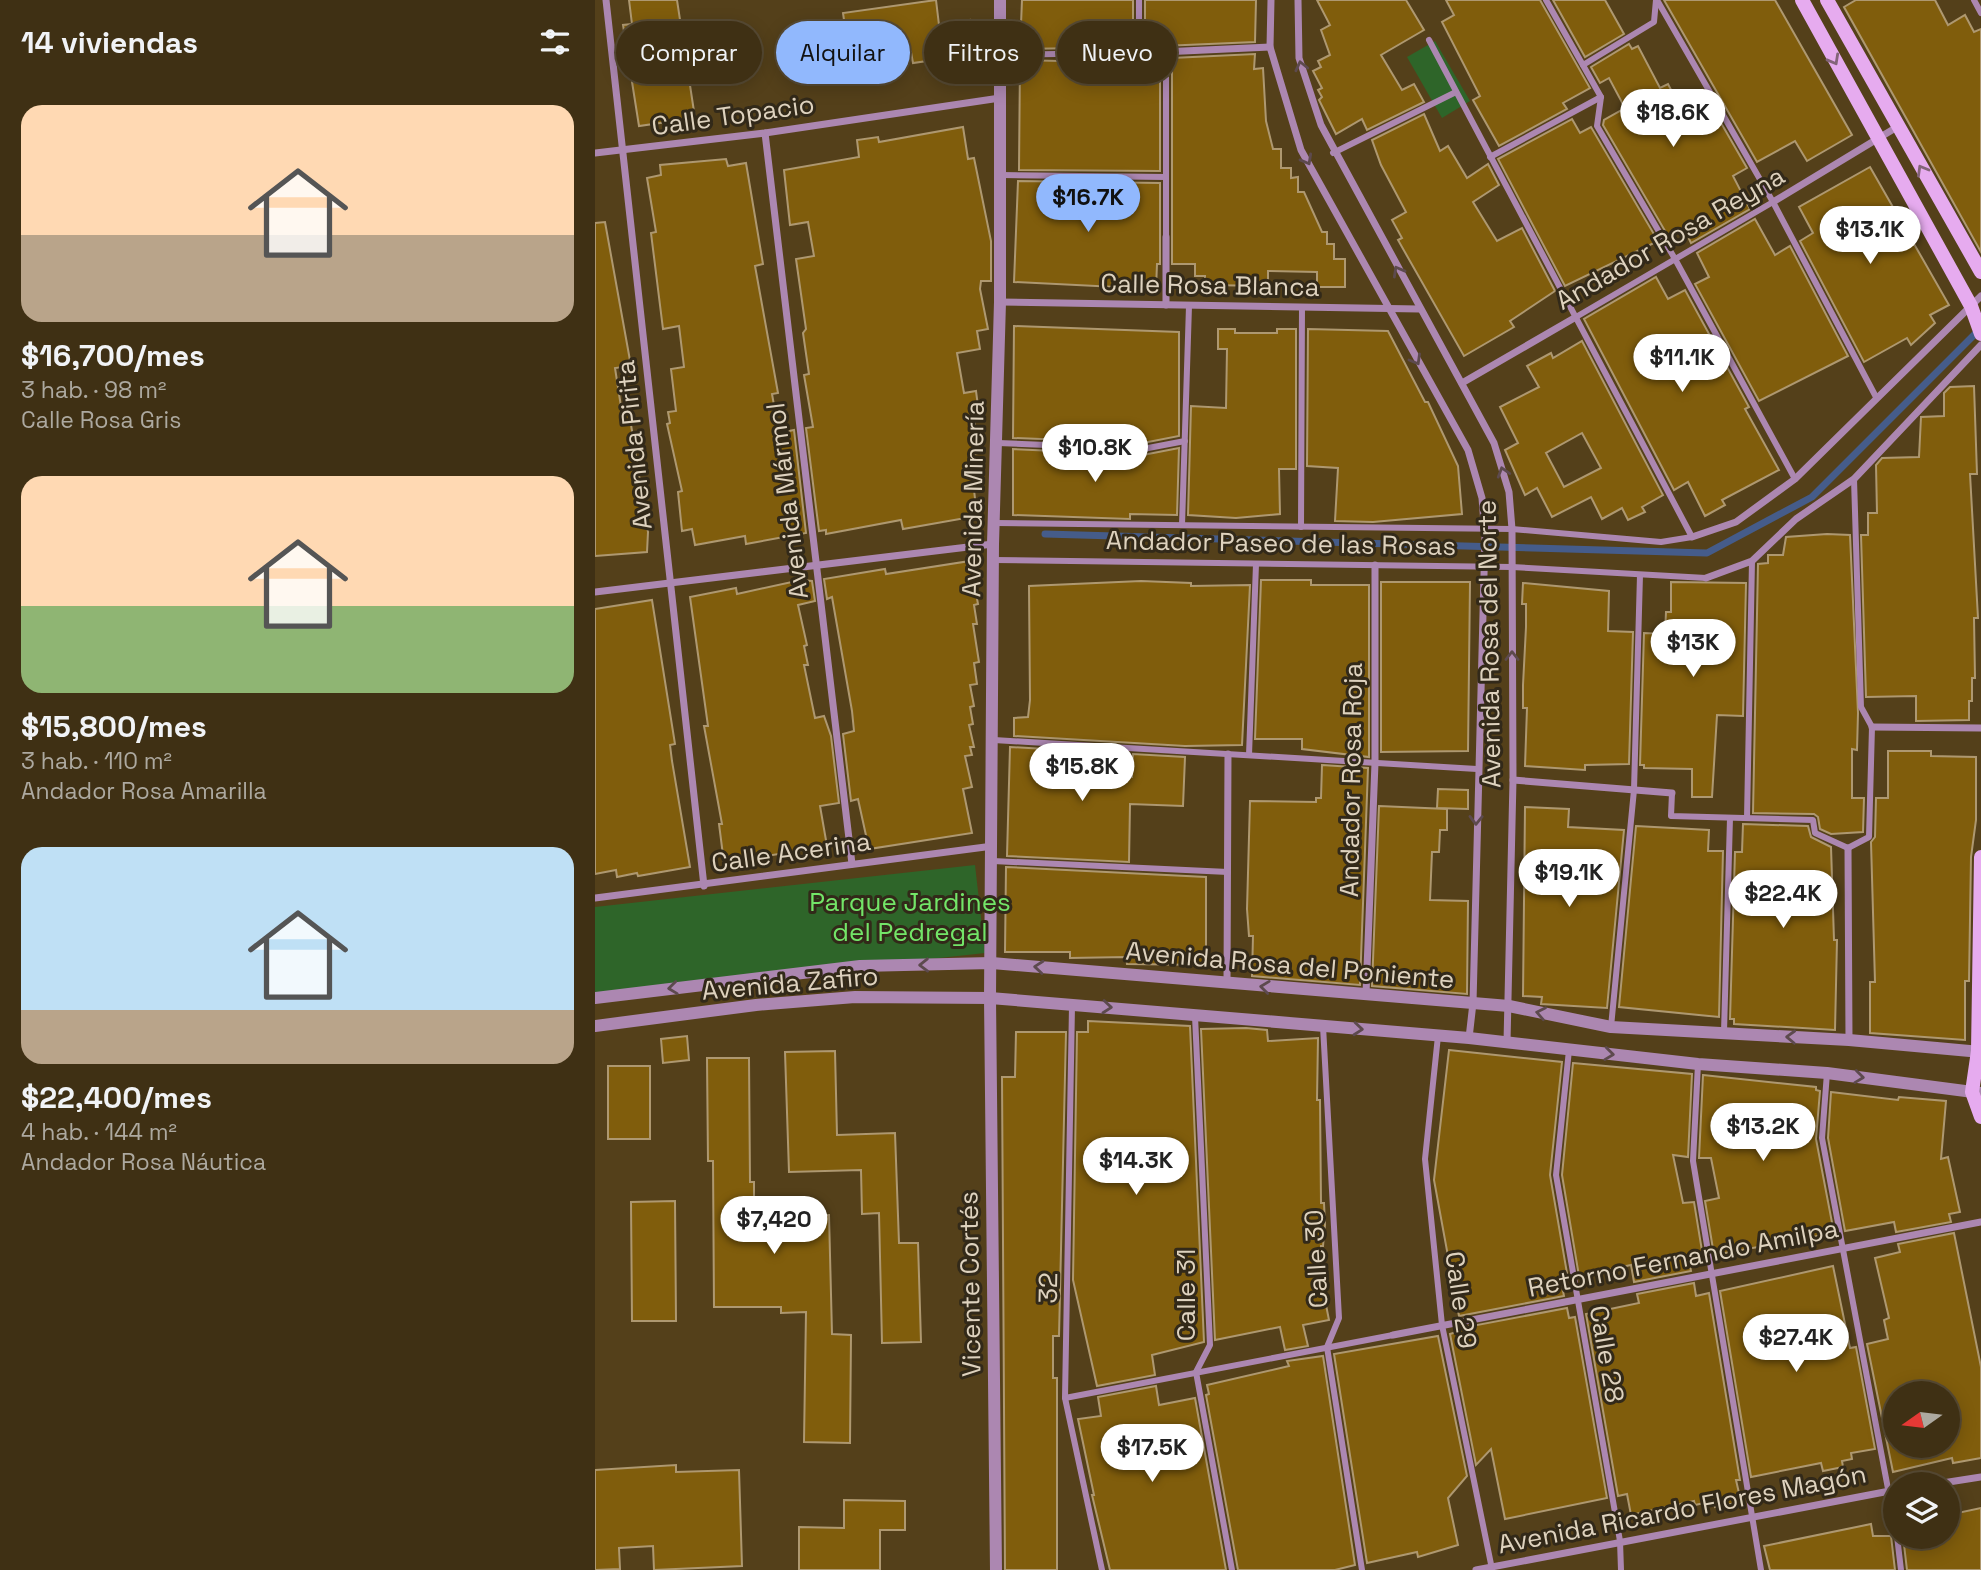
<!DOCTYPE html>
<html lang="es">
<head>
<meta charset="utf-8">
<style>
	body { margin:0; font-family:"Space Grotesk",sans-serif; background:#46381d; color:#f1f3f6; height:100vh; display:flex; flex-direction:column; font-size:26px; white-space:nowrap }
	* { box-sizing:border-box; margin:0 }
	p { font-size:23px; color:#ada9a0 }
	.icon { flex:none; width:38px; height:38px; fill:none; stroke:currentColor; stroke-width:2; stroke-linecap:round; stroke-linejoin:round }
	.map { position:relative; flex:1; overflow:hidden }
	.drawer { display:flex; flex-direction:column; background:#3f3014; width:595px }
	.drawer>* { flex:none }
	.guide { position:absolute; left:21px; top:21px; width:665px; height:63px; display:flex; gap:14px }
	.needle { width:46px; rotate:256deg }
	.tools { position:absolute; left:1288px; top:1381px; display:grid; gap:14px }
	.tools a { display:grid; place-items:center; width:77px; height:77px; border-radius:50%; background:#3f3014; box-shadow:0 4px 18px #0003,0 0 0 2px #584b34; font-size:35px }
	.price { position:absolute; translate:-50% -60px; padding:0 16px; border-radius:24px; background:#fff; color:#222; font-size:23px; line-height:46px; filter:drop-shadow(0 2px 4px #0008) }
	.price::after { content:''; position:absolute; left:50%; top:42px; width:21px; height:16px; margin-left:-10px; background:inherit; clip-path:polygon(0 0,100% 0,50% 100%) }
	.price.active { background:#91b8fd; color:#111 }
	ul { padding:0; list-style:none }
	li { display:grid; align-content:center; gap:14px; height:371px; padding:0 21px }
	li span { display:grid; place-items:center; height:217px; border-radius:21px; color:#555 }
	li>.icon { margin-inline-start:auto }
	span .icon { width:126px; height:126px; fill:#fffc; stroke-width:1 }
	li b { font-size:30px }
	h2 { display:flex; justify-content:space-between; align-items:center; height:84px; padding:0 21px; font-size:30px }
	.pill { padding:0 24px; border-radius:32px; background:#3f3014; box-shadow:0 4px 18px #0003,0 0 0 2px #584b34; font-size:24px; line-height:63px }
	.pill.active { background:#91b8fd; color:#111 }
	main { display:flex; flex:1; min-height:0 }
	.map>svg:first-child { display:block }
	.green { fill:#2e6529 }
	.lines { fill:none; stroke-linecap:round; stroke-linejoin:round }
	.stream { stroke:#455c8a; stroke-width:7 }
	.building { fill:#805d0c; stroke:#ae9870; stroke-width:2; fill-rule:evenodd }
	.pedestrian { stroke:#ac87b1; stroke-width:6 }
	.minor { stroke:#ac87b1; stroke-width:7 }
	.tertiary { stroke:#ac87b1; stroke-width:12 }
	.secondary { stroke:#e6abef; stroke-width:14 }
	.oneway { stroke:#836479 }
	.oneway2 { stroke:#5d4a4e }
	.labels { text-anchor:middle; stroke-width:6; stroke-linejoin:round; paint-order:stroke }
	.street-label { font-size:26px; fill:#ded2be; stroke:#322919 }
	.park-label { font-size:26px; fill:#73e568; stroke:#322919 }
</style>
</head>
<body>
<main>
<section class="drawer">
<h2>14 viviendas<svg class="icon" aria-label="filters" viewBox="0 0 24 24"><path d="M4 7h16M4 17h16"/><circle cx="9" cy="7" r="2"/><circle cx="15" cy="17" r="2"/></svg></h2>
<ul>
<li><span style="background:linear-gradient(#ffd9b3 60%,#b9a48a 0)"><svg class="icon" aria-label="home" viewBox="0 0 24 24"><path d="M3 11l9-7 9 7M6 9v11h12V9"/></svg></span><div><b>$16,700/mes</b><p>3 hab. · 98 m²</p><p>Calle Rosa Gris</p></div></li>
<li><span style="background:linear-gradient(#ffd9b3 60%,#8fb573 0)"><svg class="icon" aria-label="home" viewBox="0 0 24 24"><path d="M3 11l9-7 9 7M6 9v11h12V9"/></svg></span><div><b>$15,800/mes</b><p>3 hab. · 110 m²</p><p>Andador Rosa Amarilla</p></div></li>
<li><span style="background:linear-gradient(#bfe0f5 75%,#b9a48a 0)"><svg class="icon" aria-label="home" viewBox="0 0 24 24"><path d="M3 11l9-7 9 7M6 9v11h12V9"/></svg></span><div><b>$22,400/mes</b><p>4 hab. · 144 m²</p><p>Andador Rosa Náutica</p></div></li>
</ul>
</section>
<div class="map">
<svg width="1386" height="1570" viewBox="0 0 1386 1570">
	<rect width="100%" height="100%" fill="#54401a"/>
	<g class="green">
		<path d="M840,41l35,60 -28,17 -35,-61z"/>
		<path d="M380,865l10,88 -390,43v-89z"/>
	</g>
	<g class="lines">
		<path class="stream" d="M450,534l662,19 105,-56 167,-167"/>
	</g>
	<g class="building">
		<path d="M34,0h48l18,118 -56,8 -16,-101 9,-1z"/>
		<path d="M341,0l3,25 31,-5 5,34 -62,9 -2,-11 -61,9 -7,-48z"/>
		<path d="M427,0h111v25h-52v23l-61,1z"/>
		<path d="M550,0h111l-1,42 -93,4 -14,-14v-7h-3z"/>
		<path d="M722,0h89l18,30 -43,25 21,35 12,-6 10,18 -57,28 -5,-11 -26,15 -17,-34 3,-3 -4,-7 4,-2 -9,-17 8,-4 -3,-6 12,-6 -9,-25 9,-5z"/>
		<path d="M851,0h94l50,88 -27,15 4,6 -68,37 -26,-46 7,-4 -38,-74 12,-7z"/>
		<path d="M958,0h52l19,34 -39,23z"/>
		<path d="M1069,0h111l77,135 -45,26 -12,-20 -38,21z"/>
		<path d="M1261,0h79l13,25 17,-10 9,17 7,-3v223l-137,-245z"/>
		<path d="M1034,44l3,5 6,-3 22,42 8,-4 10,19 24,-13 45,78 -14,8 17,33 -59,34 -7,-15 -16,8 -65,-111 1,-5 21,-12 -16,-30 -9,5 -9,-16z"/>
		<path d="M660,54l-1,15 9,-1 3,53 7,28h8v19h10v10l7,-1v15h6l18,40h5v12h7v15h11v28h-28v-15l-49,-1v15l-63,-1v-9h-10v-12h-23v-206z"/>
		<path d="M552,58l13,2v111l-141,-1 1,-110 120,3 7,-1z"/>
		<path d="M829,114l16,37 8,-5 19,32 21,-14 11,21 -26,17 24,39 25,-13 33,63 -45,30 4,6 -50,29 -66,-116 4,-2 -10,-18 14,-8 -25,-47 -9,-25z"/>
		<path d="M977,119l8,14 11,-6 67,114 -93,45 -67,-127z"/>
		<path d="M368,127l5,32 6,-1 17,83v40h-10l-1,8 8,40 -11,2 3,18 -23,4 7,40 12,-2 3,23 -5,1 4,38 -8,2 7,61 -74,13 -2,-9 -75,14v-4l-7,1 -13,-103 7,-1 -9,-52 5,-1 -6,-41 3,-4 -10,-70 18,-3 -6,-34 -18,3 -6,-55 75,-13 -2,-17 21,-3 1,5z"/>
		<path d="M131,159l2,7 18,-3 17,101 -8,2 23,127 -6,1 7,39 15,-3 12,103 -60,11 -1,-8 -50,9 -3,-16 -10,2 -4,-39 4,-1 -15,-67 3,-1 -2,-11 8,-1 -5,-42 13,-2 -5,-41 -16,3 -12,-96 5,-1 -9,-54 14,-3 -1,-10z"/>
		<path d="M1275,167l79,138 -19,10 5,8 -24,22 -4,-7 -43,24 -64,-121 13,-8 -14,-26z"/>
		<path d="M423,181l142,2v81h-3l-1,25 -142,-7z"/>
		<path d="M1160,219l20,36 15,-9 58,110 -89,45 -64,-117 14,-7 -12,-24z"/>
		<path d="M10,222l26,144 -16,2 7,45 7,-1 19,120 -1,20 -52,4v-333z"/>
		<path d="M1061,277l12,22 17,-9 64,117 -4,2 34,61 -57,30 3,5 -20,11 -17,-34 -14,8 -90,-171z"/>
		<path d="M419,326l165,6v104l-36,7 -130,-5z"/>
		<path d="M623,329h17v4h42v-4h19v140h-17l1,45 -44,4 -48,-3 3,-109 35,2 1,-59h-9z"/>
		<path d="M713,329l80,2 37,71h3l30,64 4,48 -89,8 -38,-1 3,-53 -31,-2z"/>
		<path d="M987,341l81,154 -21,12 3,5 -17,8 -6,-12 -20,11 -11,-22 -39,20 -15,-29 -12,7 -20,-45 13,-7 -18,-36 39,-20 -12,-21 24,-13 2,5zM987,433l19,35 -37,19 -18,-34z"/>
		<path d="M1379,386l3,88h-7l8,144h-4l1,60h-3v23h-3v19l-53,1v-25l-50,1 -5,-162h7v-22h9l-1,-48 6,-7 37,-1 2,-40 23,-1v-23l6,-6z"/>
		<path d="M584,448l-2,67 -47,-1v5l-117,-4v-66l130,6z"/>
		<path d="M1232,534l23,1 8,178 -1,37 -5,-1v49h12l-1,34 -32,2 -11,-5 -2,-12 -4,-3 -61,-1 5,-249 10,-1v-8h15l3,-18z"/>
		<path d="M375,561l8,43 -4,1 3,19h-4l6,38 -5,1 3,21 -7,1 4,21 -4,1 3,17 -4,1 5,22h-4l2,8 -7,1 7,31 -9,2 9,44 -103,16 -11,-50 -7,2 -8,-67 11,-3 -2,-20 -20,-114 -5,2 -3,-20 61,-10 1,5z"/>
		<path d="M206,580l11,1 3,20 -17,4 9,40 -3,1 4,19h-4l11,53 9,-2 7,20 8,67 -19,3 7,40 -103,17 -5,-39h3l-18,-98h4l-18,-129 46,-9 1,6z"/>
		<path d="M666,580h50v5h58v172l-67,-8v-10h-47z"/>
		<path d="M546,581l50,2v3l59,-1 -8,160 -57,1 -171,-10v-18l14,-1 2,-17 -1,-114z"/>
		<path d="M786,582h89l-2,169 -87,1z"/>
		<path d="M1076,582l75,1 -3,133 -26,-1 -5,82h-20v-28l-48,-1v-3h-4l4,-132 21,1 1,-22h5z"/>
		<path d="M928,583l86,8 -1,40 25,1 -4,132 -44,1v5l-60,-4 2,-58h-4v-23l3,-58v-23h-4z"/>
		<path d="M57,600l23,144 -5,1 2,16 18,106 -52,9 -1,-3 -20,4 -1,-7 -21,4v-265z"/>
		<path d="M415,747l86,5 -1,23 37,2 1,-23 52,3 -2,49 -53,-2 -1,58 -122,-6z"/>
		<path d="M1293,751h43v5l45,1v63l-5,37 -2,124h-4v59l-95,-7v-51h5l-4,-140 4,-5 1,-39h12z"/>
		<path d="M727,765l46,3 -8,217 -108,-9 1,-40h-4l-2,-27 3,-108 66,1v-4h5z"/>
		<path d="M843,789l30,1v19l-31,-1z"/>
		<path d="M784,806l68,3v21h-7l-1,22h-7l-2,48 38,1 -1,93 -95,-8z"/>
		<path d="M930,807l44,2 -1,18 56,3 -17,178 -66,-4 1,-7 -19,-1z"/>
		<path d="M1148,824l65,2 3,11 20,10 3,93h3l-2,90 -101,-6v-5h-4l5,-167h7z"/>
		<path d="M1041,826l73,4 -1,21h15l-4,166 -100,-10z"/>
		<path d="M411,867l200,10v88l-79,-1 -1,-7 -56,1v-6h-65z"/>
		<path d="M493,1021l102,5 14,316 -52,13 3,20 -58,11 -24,-106 4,-248h11z"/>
		<path d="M651,1028l21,2 1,11 50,-3 -1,62h3l1,103h3l1,22 -2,21h-2v34l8,40 -26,5 5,21 -23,4 -5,-23 -65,13 -14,-311z"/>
		<path d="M421,1032h50l-7,304h-6v42h4v192h-52l-3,-493h13z"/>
		<path d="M92,1036l2,24 -26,3 -2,-24z"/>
		<path d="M854,1050l113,12 -12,113 18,104 -7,2 3,15 -105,20 -25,-136z"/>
		<path d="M240,1051l2,84 58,-2 4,110h19l3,99 -39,1 -3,-130 -17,1 -1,-44 -72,2 -4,-120z"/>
		<path d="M112,1058h42l1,124h4v36l75,-3 3,119 19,1 -1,108 -46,-1 2,-130 -25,1v-6h-67l-1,-146h-5z"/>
		<path d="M978,1063l119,11 -4,83 -15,-2 10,48 11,-1 9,55 -14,3 2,11 -57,11 -3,-17 -52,11 -17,-101z"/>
		<rect x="13" y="1066" width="42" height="73"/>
		<path d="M1108,1075l113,12v3l4,1 -4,48 18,94 -120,22 -9,-54 14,-3 -8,-40h-12z"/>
		<path d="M1236,1092l67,8 1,-3 47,4 -5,58 7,-2 12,55 -11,2 2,8 -55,10 -2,-10 -49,9 -17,-93z"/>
		<path d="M80,1201l1,120h-44l-1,-119z"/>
		<path d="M1359,1233l27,134v91l-28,5 -1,-5 -59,14 -26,-128 21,-5 -4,-19 5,-2 -14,-60 25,-6 -2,-8zM1300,1393h53v53h-53z"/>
		<path d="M1238,1266l17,82 6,-1 19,102 -24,4 1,6 -10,2 1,6 -20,4 -2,-8 -70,14 -31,-186z"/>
		<path d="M1099,1283l2,13 13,-3 31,187h-4l5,22 -26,5 -2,-6 -18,4 -1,-4 -63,14 -4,-21 -9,2 -32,-182 53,-11 -2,-9z"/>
		<path d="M972,1308l2,10 6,-1 32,181 -102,21 -14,-70 -15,16 -26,-131 10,-3 1,-3z"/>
		<path d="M843,1336l29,140 -19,22 10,47 -40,12 -1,-5 -50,11 -33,-209z"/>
		<path d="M728,1356l32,209 -20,5h-97l-32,-175 3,-1 -2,-9 82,-19 -2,-5z"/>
		<path d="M561,1386l3,19 36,-7 31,172h-116l-18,-75h2l-16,-76 23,-3 -3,-19z"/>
		<path d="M81,1465v7l63,-2 3,96 -88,4 -1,-24 -34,2 1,21 -25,1v-100z"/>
		<path d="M249,1500l61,1v29h-25v40h-81v-43l45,1z"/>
		<path d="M1386,1508v62h-74l-4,-34h45v-21z"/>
		<path d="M1276,1524l2,12h18l4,34h-125l-6,-24z"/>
	</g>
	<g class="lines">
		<g class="pedestrian">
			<path d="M544,0v31l27,27v179"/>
			<path d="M951,0l55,97 -4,29 78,133 120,220"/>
			<path d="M1062,0l116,202 103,195"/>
			<path d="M1379,0l7,13"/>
			<path d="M406,55l161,-3"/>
			<path d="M988,65l71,-43 2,-22"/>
			<path d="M738,153l123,-61"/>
			<path d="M895,157l111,-60"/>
			<path d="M406,175l165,2"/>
			<path d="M981,317l197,-115"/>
			<path d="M403,443l145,6 42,-8"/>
			<path d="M400,523l517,6 149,13 31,-5 -263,-497"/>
			<path d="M587,525l7,-219"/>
			<path d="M706,527l1,-220"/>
			<path d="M399,560l518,7 194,11"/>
			<path d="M399,740l483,29"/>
			<path d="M654,755l7,-191"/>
			<path d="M1077,793l-1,23 142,4 2,13 33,15 21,-11 3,-110 -11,-20 -7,-228"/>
			<path d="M1152,818l5,-257"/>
			<path d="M398,861l235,11"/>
			<path d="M477,1006l-7,392 37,172"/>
			<path d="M600,1016l15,329 -14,27 36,198"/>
			<path d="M728,1026l16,292 -12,29 35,223"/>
			<path d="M1016,1027l23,-237 6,-215"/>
			<path d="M1129,1032l6,-214"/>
			<path d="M843,1036l-13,123 17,166 50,244"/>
			<path d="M974,1050l-13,125 64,366 1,29"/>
			<path d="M1103,1064l-5,97 68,409"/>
			<path d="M1232,1073l-5,65 73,388"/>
			<path d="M470,1398l328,-63"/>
			<path d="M1302,1536l4,34"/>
		</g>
		<g class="minor">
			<path d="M11,0l98,886"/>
			<path d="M676,0l-1,47 31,103 167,300 14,48 3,38 -12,467 -4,35"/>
			<path d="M703,0l1,58 22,67 173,318 15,49 3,37 1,251 -6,262"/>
			<path d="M567,52l108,-5"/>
			<path d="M170,133l87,731"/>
			<path d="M0,153l170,-20 235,-35"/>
			<path d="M1178,202l124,-75"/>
			<path d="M405,302l419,7"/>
			<path d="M571,305v-68"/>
			<path d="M867,383l114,-66"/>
			<path d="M1097,537l44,-15 59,-43 186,-183"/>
			<path d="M1111,578l46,-17 44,-42 58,-40 127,-134"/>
			<path d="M0,592l398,-48"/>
			<path d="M1277,727l109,1"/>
			<path d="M918,780l159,13"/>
			<path d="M1253,848l1,192"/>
			<path d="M0,898l398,-52"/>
			<path d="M632,983l1,-229"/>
			<path d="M771,994l9,-231v-198"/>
			<path d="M798,1335l588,-113"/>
			<path d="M1341,1484l45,-7"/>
			<path d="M881,1570l419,-80"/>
		</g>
		<g class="tertiary">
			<path d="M0,998l265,-32 132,-3 517,43 102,21 238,13 132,12"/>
			<path d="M0,1026l161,-21 99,-8 135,1 479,40 229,26 129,9 154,20"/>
			<path d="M401,1570l-6,-572 3,-454 7,-242v-302"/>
		</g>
		<g class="secondary">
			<path d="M1207,0l169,306 10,28"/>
			<path d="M1232,0l154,272"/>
			<path d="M1386,857l-3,194 -6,41 9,25"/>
		</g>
	</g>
	<defs><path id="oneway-chevron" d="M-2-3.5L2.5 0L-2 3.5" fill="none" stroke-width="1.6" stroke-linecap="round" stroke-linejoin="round" transform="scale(1.75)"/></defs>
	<g class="oneway">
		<use href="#oneway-chevron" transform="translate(1239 60) rotate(61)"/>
		<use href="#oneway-chevron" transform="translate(1327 170) rotate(-120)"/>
	</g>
	<g class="oneway2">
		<use href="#oneway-chevron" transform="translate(706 66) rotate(-103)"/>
		<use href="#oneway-chevron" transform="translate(712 160) rotate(61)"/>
		<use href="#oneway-chevron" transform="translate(803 271) rotate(-119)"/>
		<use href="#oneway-chevron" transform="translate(821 360) rotate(60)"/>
		<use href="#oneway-chevron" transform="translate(908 472) rotate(-107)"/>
		<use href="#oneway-chevron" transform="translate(917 656) rotate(-90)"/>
		<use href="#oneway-chevron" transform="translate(881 820) rotate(91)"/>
		<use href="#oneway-chevron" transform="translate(329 965) rotate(179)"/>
		<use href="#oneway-chevron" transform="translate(444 967) rotate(-175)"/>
		<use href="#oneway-chevron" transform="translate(670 987) rotate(-173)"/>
		<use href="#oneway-chevron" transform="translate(78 988) rotate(173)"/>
		<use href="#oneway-chevron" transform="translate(512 1007) rotate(5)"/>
		<use href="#oneway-chevron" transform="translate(946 1013) rotate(-169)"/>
		<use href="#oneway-chevron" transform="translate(763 1029) rotate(5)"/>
		<use href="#oneway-chevron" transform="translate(1196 1037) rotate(-178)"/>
		<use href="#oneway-chevron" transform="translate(1014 1054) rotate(7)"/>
		<use href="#oneway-chevron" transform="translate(1264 1077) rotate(7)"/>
	</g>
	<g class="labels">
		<g class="street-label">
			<text transform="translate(138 115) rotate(-8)" y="9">Calle Topacio</text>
			<text transform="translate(1075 238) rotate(-30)" y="9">Andador Rosa Reyna</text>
			<text transform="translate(615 285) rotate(1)" y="9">Calle Rosa Blanca</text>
			<text transform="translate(39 445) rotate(-96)" y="9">Avenida Pirita</text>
			<text transform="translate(378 499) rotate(-89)" y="9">Avenida Minería</text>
			<text transform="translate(192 501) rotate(-97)" y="9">Avenida Mármol</text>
			<text transform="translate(686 543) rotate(1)" y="9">Andador Paseo de las Rosas</text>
			<text transform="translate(894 644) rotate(-91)" y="9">Avenida Rosa del Norte</text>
			<text transform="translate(756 780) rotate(-89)" y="9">Andador Rosa Roja</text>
			<text transform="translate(196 852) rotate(-8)" y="9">Calle Acerina</text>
			<text transform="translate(695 965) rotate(5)" y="9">Avenida Rosa del Poniente</text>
			<text transform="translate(195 983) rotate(-5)" y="9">Avenida Zafiro</text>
			<text transform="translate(1088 1258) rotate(-11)" y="9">Retorno Fernando Amilpa</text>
			<text transform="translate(721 1259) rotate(-93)" y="9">Calle 30</text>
			<text transform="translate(375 1284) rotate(-91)" y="9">Vicente Cortés</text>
			<text transform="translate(453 1288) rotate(-89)" y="9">32</text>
			<text transform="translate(591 1295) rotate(-90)" y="9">Calle 31</text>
			<text transform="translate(866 1300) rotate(82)" y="9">Calle 29</text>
			<text transform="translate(1012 1354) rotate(80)" y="9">Calle 28</text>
			<text transform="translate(1087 1509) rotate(-11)" y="9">Avenida Ricardo Flores Magón</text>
		</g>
		<g class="park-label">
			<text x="315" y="911">Parque Jardines<tspan x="315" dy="30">del Pedregal</tspan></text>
		</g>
	</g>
</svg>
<div class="tools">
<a><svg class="needle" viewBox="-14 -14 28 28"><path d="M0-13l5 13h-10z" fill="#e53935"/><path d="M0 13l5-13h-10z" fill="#ada9a0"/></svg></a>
<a><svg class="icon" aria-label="layers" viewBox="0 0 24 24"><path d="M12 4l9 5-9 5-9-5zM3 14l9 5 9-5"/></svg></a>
</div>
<b class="price" style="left:1078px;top:149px">$18.6K</b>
<b class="price active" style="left:493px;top:234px">$16.7K</b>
<b class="price" style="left:1275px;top:266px">$13.1K</b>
<b class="price" style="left:1087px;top:394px">$11.1K</b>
<b class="price" style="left:500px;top:484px">$10.8K</b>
<b class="price" style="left:1098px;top:679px">$13K</b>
<b class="price" style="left:487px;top:803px">$15.8K</b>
<b class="price" style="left:974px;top:909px">$19.1K</b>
<b class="price" style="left:1188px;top:930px">$22.4K</b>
<b class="price" style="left:1168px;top:1163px">$13.2K</b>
<b class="price" style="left:541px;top:1197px">$14.3K</b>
<b class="price" style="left:179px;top:1256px">$7,420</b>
<b class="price" style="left:1201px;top:1374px">$27.4K</b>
<b class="price" style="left:557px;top:1484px">$17.5K</b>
<div class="guide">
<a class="pill">Comprar</a>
<a class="pill active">Alquilar</a>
<a class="pill">Filtros</a>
<a class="pill">Nuevo</a>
</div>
</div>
</main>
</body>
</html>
